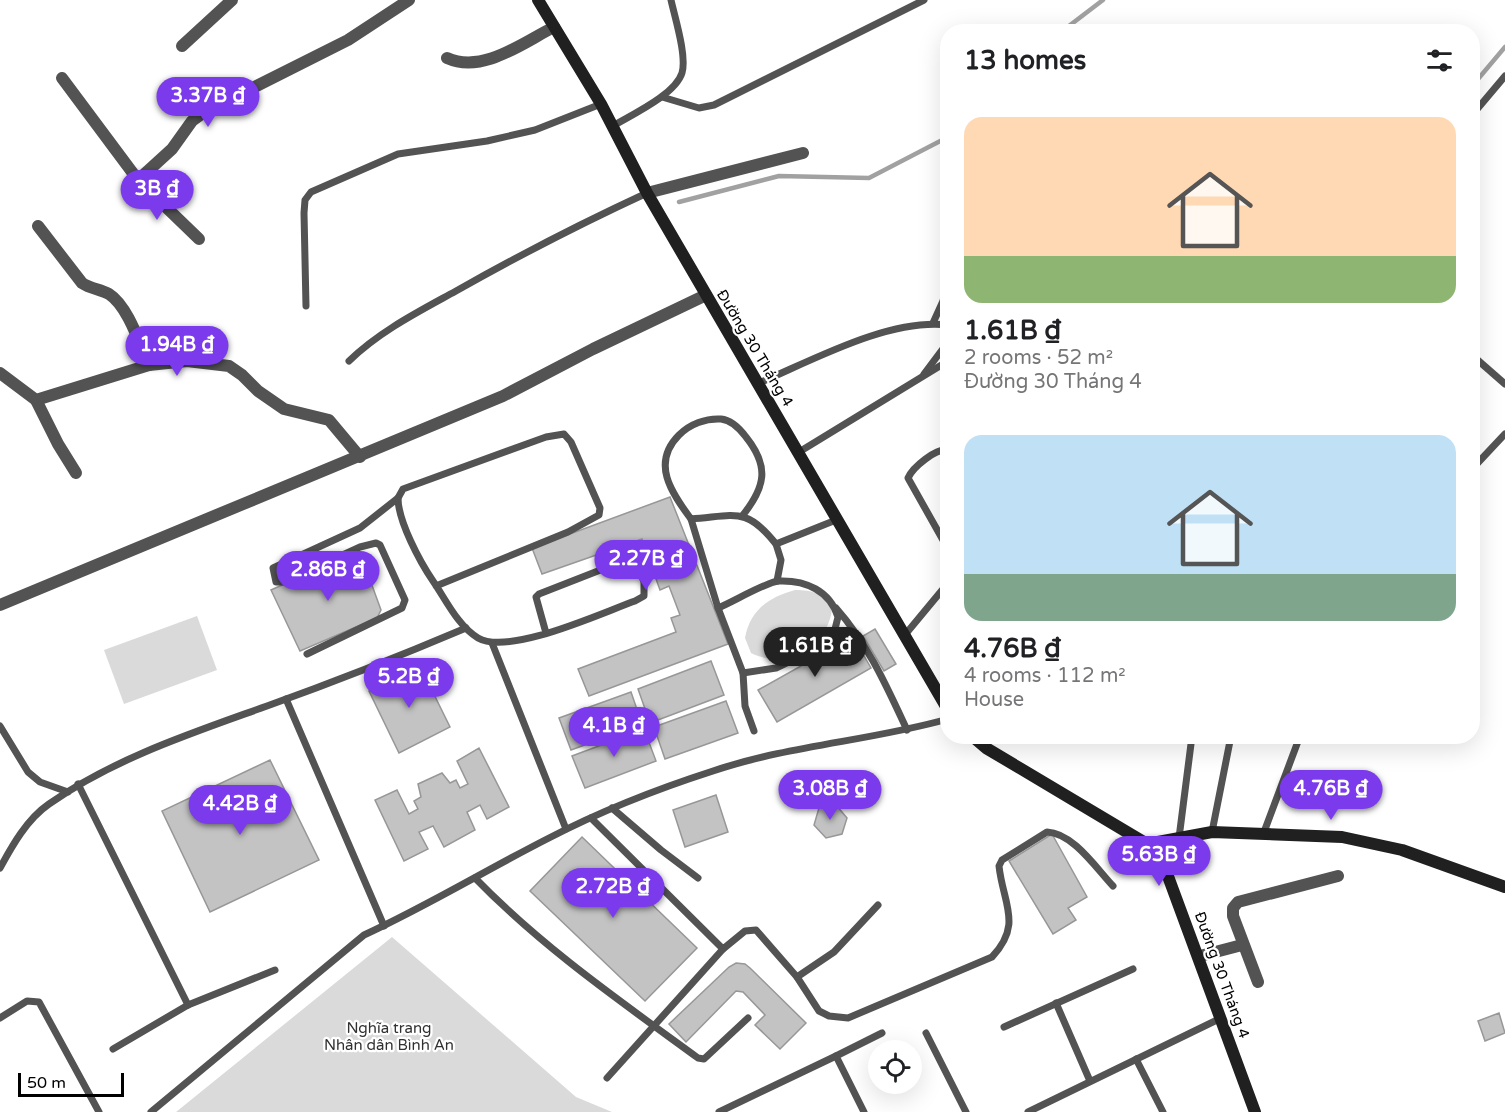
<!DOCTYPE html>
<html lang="en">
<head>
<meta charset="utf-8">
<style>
	body { margin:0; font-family:"Varela Round",sans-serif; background:#f2f2f2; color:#202124; height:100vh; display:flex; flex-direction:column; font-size:22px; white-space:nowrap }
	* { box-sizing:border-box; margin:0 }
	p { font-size:20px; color:#757577 }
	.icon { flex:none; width:33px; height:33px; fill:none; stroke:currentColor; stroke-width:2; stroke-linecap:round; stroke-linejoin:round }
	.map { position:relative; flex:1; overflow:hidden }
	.drawer { position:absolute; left:940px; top:24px; width:540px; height:720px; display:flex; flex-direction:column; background:#fff; border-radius:24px; box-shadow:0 6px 24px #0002 }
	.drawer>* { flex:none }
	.fabs { position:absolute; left:868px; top:1040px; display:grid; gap:12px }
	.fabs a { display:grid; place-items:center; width:54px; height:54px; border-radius:50%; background:#fff; box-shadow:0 6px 24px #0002; font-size:30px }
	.scale { position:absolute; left:18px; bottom:15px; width:106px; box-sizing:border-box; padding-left:6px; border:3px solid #000; border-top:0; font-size:16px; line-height:21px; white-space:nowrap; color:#000; -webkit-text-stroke:4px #fff; paint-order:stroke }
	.price { position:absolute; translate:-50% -51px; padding:0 14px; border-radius:21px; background:#7c3aed; color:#fff; font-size:20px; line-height:39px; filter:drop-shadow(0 2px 3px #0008) }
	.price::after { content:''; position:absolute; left:50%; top:36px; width:18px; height:14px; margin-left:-9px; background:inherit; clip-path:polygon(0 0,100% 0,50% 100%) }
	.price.active { background:#222; color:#fff }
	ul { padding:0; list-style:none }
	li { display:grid; align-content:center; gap:12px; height:318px; padding:0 24px }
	li span { display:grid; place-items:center; height:186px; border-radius:18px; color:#555 }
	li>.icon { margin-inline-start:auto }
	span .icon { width:108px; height:108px; fill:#fffc; stroke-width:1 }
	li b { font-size:26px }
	h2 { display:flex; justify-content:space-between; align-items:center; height:72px; padding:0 24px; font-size:26px }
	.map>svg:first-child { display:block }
	.green { fill:#dadada }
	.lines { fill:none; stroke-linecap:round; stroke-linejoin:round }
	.stream { stroke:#a1a1a1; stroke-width:4.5 }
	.building { fill:#c3c3c3; stroke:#979797; stroke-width:1.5 }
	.lane { stroke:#535353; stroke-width:7 }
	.street { stroke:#535353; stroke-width:12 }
	.secondary { stroke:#202020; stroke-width:12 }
	.labels { text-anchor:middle; stroke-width:4.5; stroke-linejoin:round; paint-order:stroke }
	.street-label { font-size:15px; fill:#000; stroke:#fff }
	.park-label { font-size:15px; fill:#313131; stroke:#fff }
</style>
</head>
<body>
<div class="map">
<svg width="1505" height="1112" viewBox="0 0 1505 1112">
	<rect width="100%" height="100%" fill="#fff"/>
	<g class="green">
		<path d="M795,590c19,0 26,3 37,19 -4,38 -48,61 -81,44l-6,-15c5,-28 24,-41 50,-48z"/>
		<path d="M197,616l20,54 -93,34 -20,-54z"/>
		<path d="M392,937l184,160 36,15h-436z"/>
	</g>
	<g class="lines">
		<g class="stream">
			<path d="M1061,32l42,-32"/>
			<path d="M1473,85l32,-38"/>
			<path d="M679,202l100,-26 90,2 79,-41"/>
		</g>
	</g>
	<g class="building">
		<path d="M670,497l58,147 -139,52 -11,-27 98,-37 -5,-14 9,-3 -11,-29 -9,4 -4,-11 9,-4 -10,-28 -10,4 -3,-12 -100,35 -10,-26z"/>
		<path d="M355,553l2,7 5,-2 19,52 -4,8 -77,33 -29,-61z"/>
		<path d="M875,629l21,35 -12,7 -21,-35z"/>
		<path d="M852,635l19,33 -94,54 -19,-32 43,-24v-10l-7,-2 11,-7 6,11z"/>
		<path d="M711,661l13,34 -74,28 -12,-34z"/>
		<path d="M420,666l30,61 -51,26 -30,-62z"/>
		<path d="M631,692l11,32 -71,26 -12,-32z"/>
		<path d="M726,701l12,32 -73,26 -11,-32z"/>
		<path d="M644,729l12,32 -71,27 -13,-32z"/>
		<path d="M479,748l30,59 -22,12 -7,-14 -13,7 8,18 -31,17 -11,-21 -14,6 9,17 -24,12 -29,-61 22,-10 12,24 9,-5 -4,-8 7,-4 -3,-13 24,-11 8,10 6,-3 4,8 8,-4 -11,-23z"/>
		<path d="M270,760l49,100 -109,52 -48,-101z"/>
		<path d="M716,795l12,37 -43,15 -12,-37z"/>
		<path d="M836,805l11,13 -5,16 -16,4 -12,-13 5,-17z"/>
		<path d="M1052,834l35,63 -19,11 8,12 -23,14 -44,-73z"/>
		<path d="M582,837l115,111 -52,53 -115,-110z"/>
		<path d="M736,963l9,1 5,4 56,55 -26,26 -25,-24 10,-10 -22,-23 -7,-1 -50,51 -17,-18 60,-57z"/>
		<path d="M1499,1013l6,20 -20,8 -7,-20z"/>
	</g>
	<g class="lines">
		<g class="lane">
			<path d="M662,97l37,11 15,-3 210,-105"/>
			<path d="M1473,114l32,-38"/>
			<path d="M613,126c18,-11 62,-31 69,-53 5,-17 -7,-55 -11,-73"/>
			<path d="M306,306l-2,-93 1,-13 6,-8 87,-38 89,-13 48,-11 66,-26"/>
			<path d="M933,323l10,-22 5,-25"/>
			<path d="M1473,356l32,28"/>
			<path d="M349,361c31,-30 69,-49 107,-70 62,-35 126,-68 191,-98"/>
			<path d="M924,374l24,-32"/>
			<path d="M759,383c54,-23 130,-65 189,-58"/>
			<path d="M948,450c-12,-2 -35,17 -40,28l40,71"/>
			<path d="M799,452l149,-91"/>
			<path d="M1473,468l32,-34"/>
			<path d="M743,515c22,-28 27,-48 3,-78 -6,-8 -14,-17 -25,-18 -15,-1 -31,5 -42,16 -28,28 -8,57 12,84 44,-3 55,-13 85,25l60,-24"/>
			<path d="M691,519l27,89 25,65 33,-5 25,-12"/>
			<path d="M776,544l5,16 -4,21"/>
			<path d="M436,586l132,-54 31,-17 1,-7 -29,-66 -7,-8 -18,3 -143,52 -5,9c0,23 22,64 35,83 13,19 25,45 45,57 31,18 123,-25 157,-37l9,-5v-14l-7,-20 -11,-2 -87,34 -3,3 10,36"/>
			<path d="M718,608c13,-5 50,-27 61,-27 27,-1 51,10 59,36l-3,12 -28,23"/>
			<path d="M836,608c32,36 51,79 71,122"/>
			<path d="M904,636l44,-53"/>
			<path d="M492,643l74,186"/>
			<path d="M307,654l95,-46 3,-8 -25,-55 -4,-2 -16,4 -76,35h-8l-3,-14 87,-40 38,-30"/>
			<path d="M743,673l2,33 9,25"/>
			<path d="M286,699l98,227"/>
			<path d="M0,726l28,46 12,10 28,10"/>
			<path d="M78,784l110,221"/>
			<path d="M612,808l49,42 37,28"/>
			<path d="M591,818l132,131 22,-18 11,-1 41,47 22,34 10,5 19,2 144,-61c31,-33 11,-53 7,-91l3,-6 45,-28c26,1 49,36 66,54"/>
			<path d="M1212,832l19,-96"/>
			<path d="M1264,832l36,-96"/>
			<path d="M1179,838l13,-102"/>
			<path d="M0,868c12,-22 27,-49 49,-64 66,-46 143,-71 218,-98 67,-24 133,-50 199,-78"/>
			<path d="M475,878c67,69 145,123 223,180l6,1 44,-41"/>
			<path d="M797,977l37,-25 44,-47"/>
			<path d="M1056,1003l34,78"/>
			<path d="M0,1018l27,-17 12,1 60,110"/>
			<path d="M1004,1027l129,-58"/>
			<path d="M926,1033l40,79"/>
			<path d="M113,1049l75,-44 87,-35"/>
			<path d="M1136,1059l27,53"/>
			<path d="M607,1078l116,-129"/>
			<path d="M151,1112l213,-177c63,-29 122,-65 185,-97 52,-27 108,-49 164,-67 77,-26 157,-30 235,-52"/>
			<path d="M719,1112l117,-56"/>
			<path d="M864,1112l-28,-56 46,-23"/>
			<path d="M1028,1112l193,-94"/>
		</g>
		<g class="street">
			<path d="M182,46l50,-46"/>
			<path d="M447,58c36,16 75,-15 107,-31"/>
			<path d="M62,78l76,102 34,-31 20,-28 11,-8 145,-73 61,-40"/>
			<path d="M138,180l61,59"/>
			<path d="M647,193l156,-40"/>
			<path d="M38,226l44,57c9,6 18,6 27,11 19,12 31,51 40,71"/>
			<path d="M0,373l36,27 113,-35 38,-4 42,5 13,9 16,16 26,18 45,11 31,37"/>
			<path d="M36,400l22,44 18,29"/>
			<path d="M0,605l503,-209 90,-47 113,-54"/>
			<path d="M1200,956l42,-11"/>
			<path d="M1258,982l-25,-66v-8l5,-6 100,-26"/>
		</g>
		<g class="secondary">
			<path d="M538,0l63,104 46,89 301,517"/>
			<path d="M972,736l14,12 161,96 15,16 93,252"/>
			<path d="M1147,844l65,-12 130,5 60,13 103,37"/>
		</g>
	</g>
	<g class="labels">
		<g class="street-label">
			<text transform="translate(755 348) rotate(59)" y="5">Đường 30 Tháng 4</text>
			<text transform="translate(1222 975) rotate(70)" y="5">Đường 30 Tháng 4</text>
		</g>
		<g class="park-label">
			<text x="389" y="1033">Nghĩa trang<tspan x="389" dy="17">Nhân dân Bình An</tspan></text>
		</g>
	</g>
</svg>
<div class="fabs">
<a><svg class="icon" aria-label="locate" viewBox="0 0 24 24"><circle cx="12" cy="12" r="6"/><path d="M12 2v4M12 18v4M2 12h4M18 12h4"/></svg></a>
</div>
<div class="scale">50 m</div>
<b class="price" style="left:208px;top:128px">3.37B ₫</b>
<b class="price" style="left:157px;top:221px">3B ₫</b>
<b class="price" style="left:177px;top:377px">1.94B ₫</b>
<b class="price" style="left:646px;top:591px">2.27B ₫</b>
<b class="price" style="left:328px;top:602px">2.86B ₫</b>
<b class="price active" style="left:815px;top:678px">1.61B ₫</b>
<b class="price" style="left:409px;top:709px">5.2B ₫</b>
<b class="price" style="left:614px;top:758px">4.1B ₫</b>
<b class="price" style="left:830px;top:821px">3.08B ₫</b>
<b class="price" style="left:1331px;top:821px">4.76B ₫</b>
<b class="price" style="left:240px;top:836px">4.42B ₫</b>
<b class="price" style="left:1159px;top:887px">5.63B ₫</b>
<b class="price" style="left:613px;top:919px">2.72B ₫</b>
<section class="drawer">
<h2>13 homes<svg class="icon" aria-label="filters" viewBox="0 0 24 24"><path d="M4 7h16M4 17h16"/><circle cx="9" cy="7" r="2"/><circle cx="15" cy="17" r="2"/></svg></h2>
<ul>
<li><span style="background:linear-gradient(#ffd9b3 75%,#8fb573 0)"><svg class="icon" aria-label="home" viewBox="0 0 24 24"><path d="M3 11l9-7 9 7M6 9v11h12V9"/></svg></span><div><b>1.61B ₫</b><p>2 rooms · 52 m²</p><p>Đường 30 Tháng 4</p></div></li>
<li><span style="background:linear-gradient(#bfe0f5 75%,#7fa58c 0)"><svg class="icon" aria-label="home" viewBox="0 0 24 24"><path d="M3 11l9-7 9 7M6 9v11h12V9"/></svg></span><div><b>4.76B ₫</b><p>4 rooms · 112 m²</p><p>House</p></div></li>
</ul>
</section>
</div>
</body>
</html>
